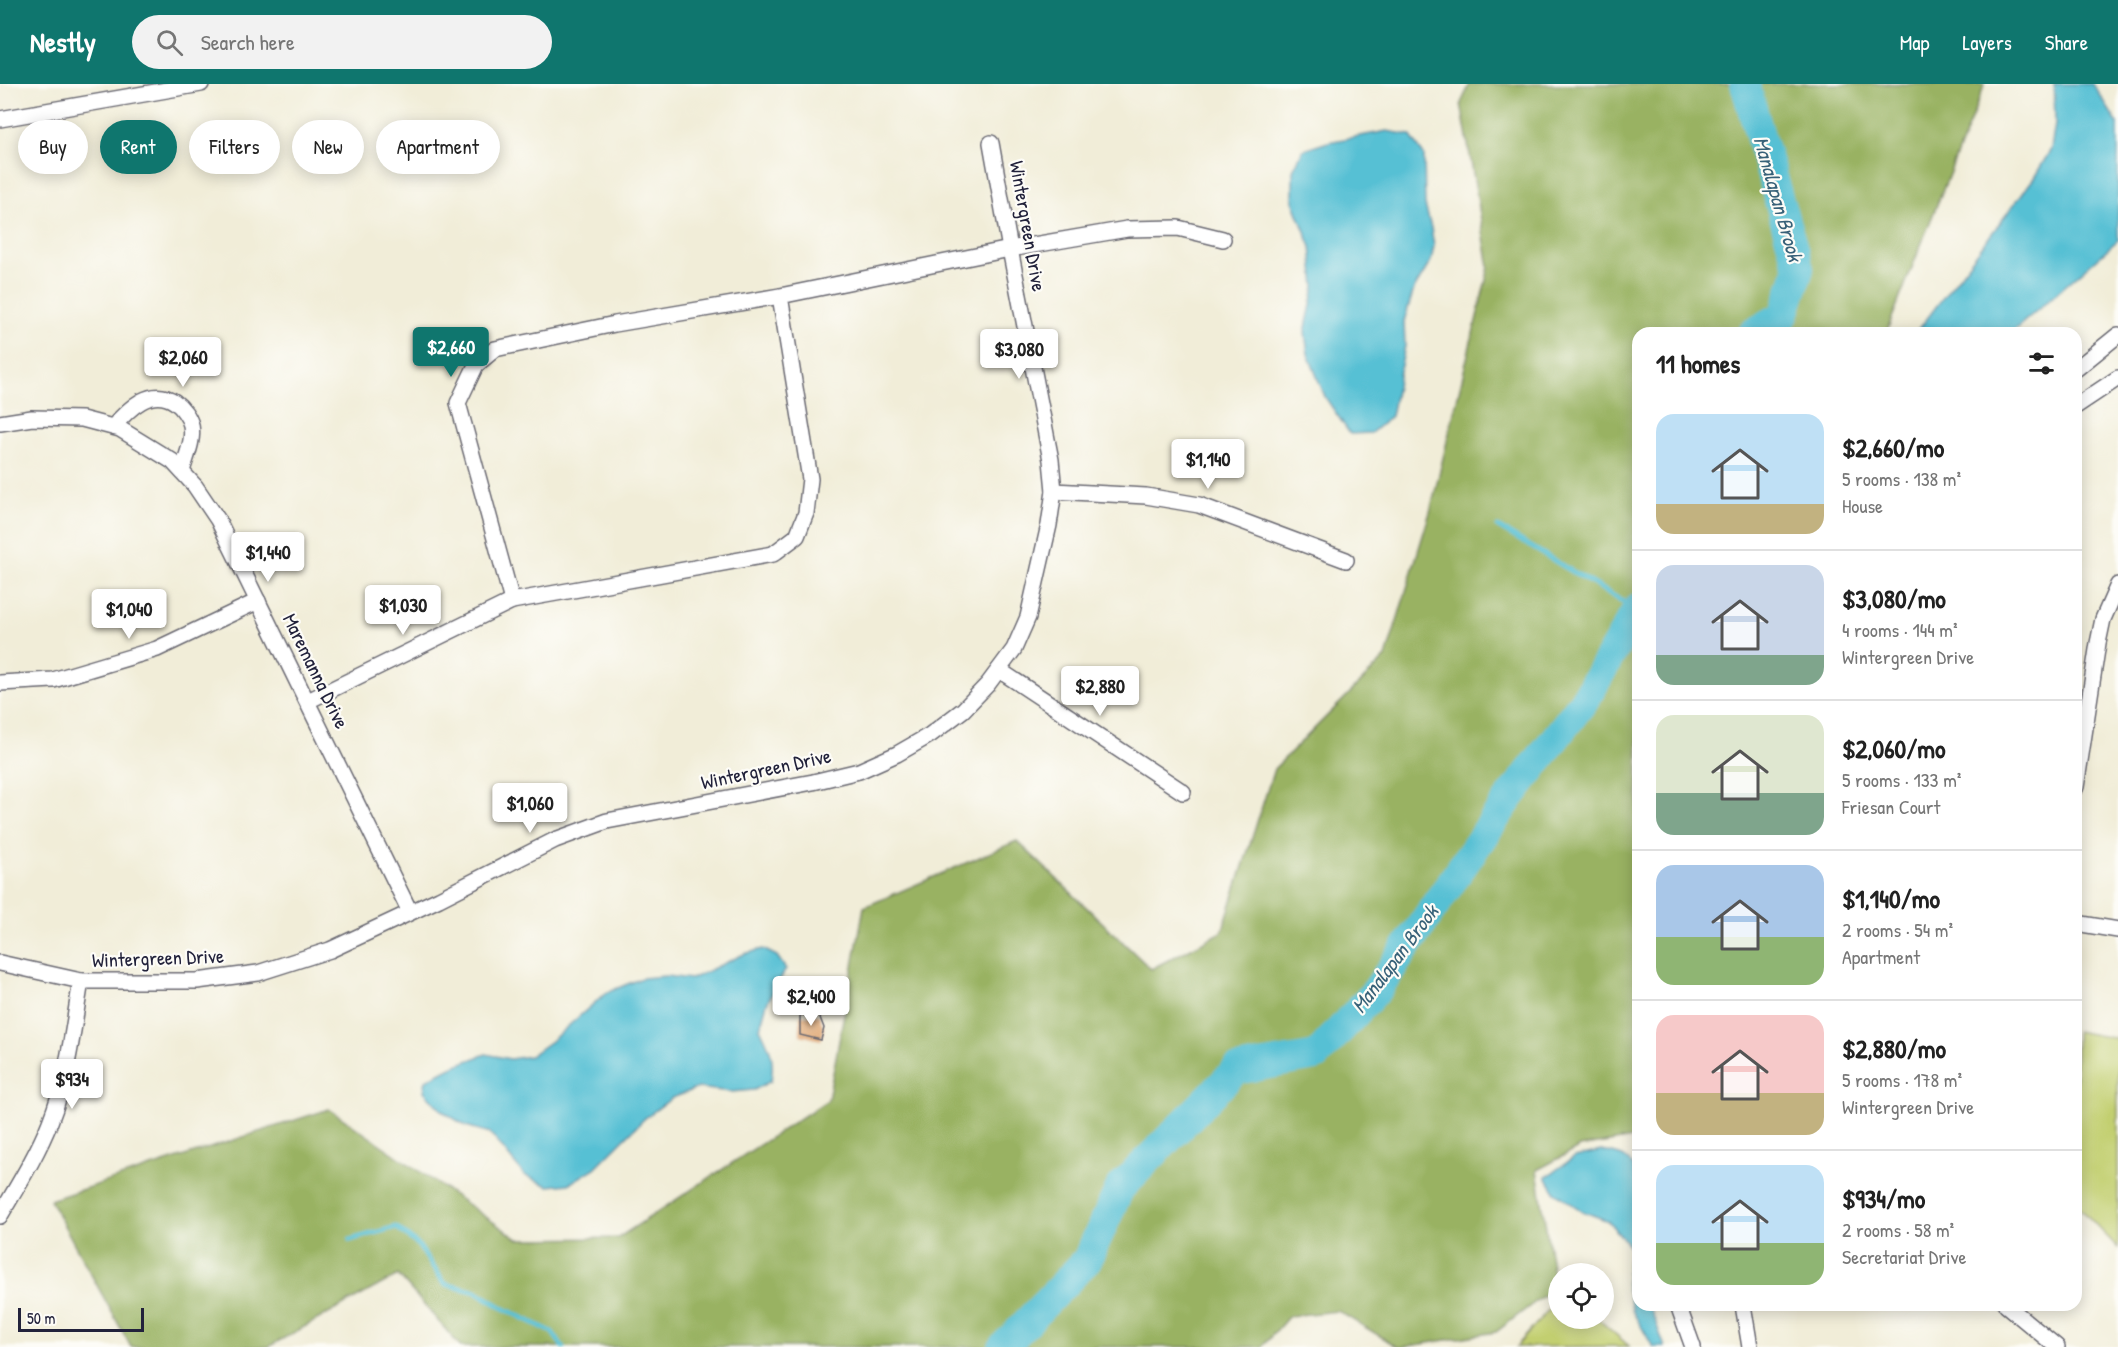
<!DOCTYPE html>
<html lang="en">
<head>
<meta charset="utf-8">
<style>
	body { margin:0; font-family:"Patrick Hand",sans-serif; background:#f2f2f2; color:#222; height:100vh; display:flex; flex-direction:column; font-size:22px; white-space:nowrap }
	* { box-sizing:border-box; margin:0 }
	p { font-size:20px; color:#767676 }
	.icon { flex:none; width:33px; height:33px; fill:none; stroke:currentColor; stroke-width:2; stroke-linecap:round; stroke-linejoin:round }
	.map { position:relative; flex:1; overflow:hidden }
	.drawer { position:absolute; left:1632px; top:243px; width:450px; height:984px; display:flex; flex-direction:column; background:#fff; border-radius:18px; box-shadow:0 3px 15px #0003 }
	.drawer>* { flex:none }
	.banner { position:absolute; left:18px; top:36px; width:570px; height:54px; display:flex; gap:12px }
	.fabs { position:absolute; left:1548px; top:1179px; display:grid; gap:12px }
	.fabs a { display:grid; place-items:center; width:66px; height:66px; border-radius:50%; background:#fff; box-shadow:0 3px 15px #0003; font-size:30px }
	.scale { position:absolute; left:18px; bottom:15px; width:126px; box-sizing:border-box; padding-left:6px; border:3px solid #22223b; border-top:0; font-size:16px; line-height:21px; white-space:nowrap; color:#22223b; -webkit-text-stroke:4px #fdfcf7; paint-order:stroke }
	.price { position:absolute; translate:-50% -51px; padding:0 14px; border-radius:6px; background:#fff; color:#222; font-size:20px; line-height:39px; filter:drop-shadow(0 2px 3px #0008) }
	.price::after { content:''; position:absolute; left:50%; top:36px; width:18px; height:14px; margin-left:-9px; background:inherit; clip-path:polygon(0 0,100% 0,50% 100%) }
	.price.active { background:#0f766e; color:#fff }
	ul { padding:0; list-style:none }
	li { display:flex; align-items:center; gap:18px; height:150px; padding:0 24px }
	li+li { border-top:2px solid #e0e0e0 }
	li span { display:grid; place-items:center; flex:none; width:168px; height:120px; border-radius:18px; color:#555 }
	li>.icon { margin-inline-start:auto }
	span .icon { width:72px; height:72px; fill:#fffc; stroke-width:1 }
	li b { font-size:26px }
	h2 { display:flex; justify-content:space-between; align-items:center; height:72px; padding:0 24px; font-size:26px }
	.tag { padding:0 21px; border-radius:27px; background:#fff; box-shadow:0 3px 15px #0003; font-size:21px; line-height:54px }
	.tag.active { background:#0f766e; color:#fff }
	header { display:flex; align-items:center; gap:36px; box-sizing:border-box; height:84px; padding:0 30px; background:#0f766e; color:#fff }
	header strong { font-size:28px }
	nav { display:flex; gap:33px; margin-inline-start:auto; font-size:21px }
	.search { width:420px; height:54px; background:#f2f2f2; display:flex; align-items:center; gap:15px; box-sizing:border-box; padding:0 21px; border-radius:33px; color:#767676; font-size:22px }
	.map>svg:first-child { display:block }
	.green { fill:#c2cf70; stroke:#727856; stroke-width:1.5 }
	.forest { fill:#99b262; stroke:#5e6a4e; stroke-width:1.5 }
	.water { fill:#57c0d4; stroke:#3c7188; stroke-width:1.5 }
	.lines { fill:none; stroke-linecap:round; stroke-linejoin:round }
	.stream { stroke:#57c0d4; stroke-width:5 }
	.river { stroke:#57c0d4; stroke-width:30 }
	.building { fill:#db9b60 }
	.street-casing { stroke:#6a6972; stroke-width:18 }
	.street { stroke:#fff; stroke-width:15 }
	.labels { text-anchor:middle; stroke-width:4.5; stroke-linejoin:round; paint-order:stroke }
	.street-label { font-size:20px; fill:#22223b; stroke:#fdfcf7 }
	.water-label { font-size:21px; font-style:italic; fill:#376178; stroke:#fdfcf7 }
</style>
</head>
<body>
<header>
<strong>Nestly</strong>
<div class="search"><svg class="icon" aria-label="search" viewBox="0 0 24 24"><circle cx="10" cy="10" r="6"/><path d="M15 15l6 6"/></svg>Search here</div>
<nav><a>Map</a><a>Layers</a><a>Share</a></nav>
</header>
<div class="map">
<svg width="2118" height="1263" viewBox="0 0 2118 1263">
	<rect width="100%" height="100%" fill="#fdfcf7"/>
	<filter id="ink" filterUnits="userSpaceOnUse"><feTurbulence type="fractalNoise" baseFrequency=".0167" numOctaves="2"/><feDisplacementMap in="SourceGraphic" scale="12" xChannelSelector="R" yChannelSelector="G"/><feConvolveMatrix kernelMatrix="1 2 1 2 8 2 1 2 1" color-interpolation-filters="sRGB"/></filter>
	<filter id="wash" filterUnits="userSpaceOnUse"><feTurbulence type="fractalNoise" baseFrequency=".008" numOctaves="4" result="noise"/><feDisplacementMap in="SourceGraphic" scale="24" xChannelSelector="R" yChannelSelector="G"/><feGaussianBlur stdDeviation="1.35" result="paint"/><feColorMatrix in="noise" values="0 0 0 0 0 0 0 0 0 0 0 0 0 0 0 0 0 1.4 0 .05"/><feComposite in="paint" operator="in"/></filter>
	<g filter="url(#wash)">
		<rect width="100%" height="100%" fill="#f1edd8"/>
		<g class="green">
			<path d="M2076,947l42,8v209l-42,-44z"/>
			<path d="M1558,1215v19l40,1 31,27 -113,1z"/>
		</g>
		<path class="forest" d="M1470,0h515l-99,249h-248v804l-58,10 -43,23 18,117 -59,45 -93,15h-5l-60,-36 -49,5 -27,31h-801l-63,-72 -130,72h-137l-81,-147 279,-91 189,130 100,-1 210,-138 36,-193 153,-66 134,128 71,-37 52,-163 112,-112 44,-145 59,-245 -28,-164z"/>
		<g class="water">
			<path d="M2054,0h39l25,40v116l-107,93h-95l118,-155 17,-29 4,-25z"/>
			<path d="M1387,47l23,4 14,20 1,50 6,23 3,18 -3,15 -17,28 -10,32 1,25 -14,70 -20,17 -21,1 -25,-37 -17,-43 -3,-22 10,-45 -4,-40 -18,-46v-31l10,-20 25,-8z"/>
			<path d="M763,865l14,7 9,13 -19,34 -7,25c10,20 15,30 11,53l-17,9 -23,2 -33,-4 -26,10 -27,20 -50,50 -26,16 -21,2 -24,-11 -34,-42 -24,-7 -24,-15 -18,-20 2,-11 25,-13 35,-13 24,5 20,-3 21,-15 55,-48 36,-15 24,-2 25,3 53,-25z"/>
			<path d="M1601,1067c20,3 30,4 35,26 1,5 3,9 2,14 -2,14 -7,24 0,38v76h11l16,42h-12l-20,-35 -7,-27 4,-38 -22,-26 -26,-10 -27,-19 -9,-15 29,-20z"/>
		</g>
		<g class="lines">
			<g class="stream">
				<path d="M1498,443l139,83"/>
				<path d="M350,1156l46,-13 22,18 27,39 32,8 28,17 47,23 11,15"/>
			</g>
			<g class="river">
				<path d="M1745,0l54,185 -15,46 -31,18"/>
				<path d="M1003,1263l84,-87 33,-72 116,-118 80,-14 60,-65 132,-191 78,-102 52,-90"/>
			</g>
		</g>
		<g id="blocks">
			<path class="building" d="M800,931h19l5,13 -3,12 -21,-5z"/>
		</g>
	</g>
	<g filter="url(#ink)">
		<use href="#blocks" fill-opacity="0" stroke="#6a6972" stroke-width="1.5"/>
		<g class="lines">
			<g class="street-casing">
				<g id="street">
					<path d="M0,35l201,-35"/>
					<path d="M780,212l30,183 -4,34 -9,23 -24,18 -261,47 -54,-198 18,-38 19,-16 120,-25 165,-28 230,-47 117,-20 51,-1 45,11"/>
					<path d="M2076,285l42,-34"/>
					<path d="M2076,322l42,-28"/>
					<path d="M0,339l32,-5 50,1 38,10 52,32 23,25 23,34 192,392"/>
					<path d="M113,343c16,-19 38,-41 62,-25 7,5 14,15 16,23 3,16 -5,32 -9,46"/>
					<path d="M1054,407l92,5 53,9 147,55"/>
					<path d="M999,586l184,122"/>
					<path d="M0,599l53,-3 104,-31 101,-48"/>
					<path d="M308,617l204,-100"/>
					<path d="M2076,703l22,-144 5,-24 15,-34"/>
					<path d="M2076,839l42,7"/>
					<path d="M0,879l81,18h116l61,-8 72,-23 109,-51 116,-59 52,-19 206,-39 46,-11 38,-17 33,-19 33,-25 25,-26 26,-35 14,-32 21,-92 5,-34 -3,-31 -41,-211 -19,-106"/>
					<path d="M0,1132c18,-31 37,-61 50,-94 18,-45 23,-94 31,-141"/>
					<path d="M1678,1221l15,42"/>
					<path d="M1743,1221l7,42"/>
					<path d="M2006,1221l51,42"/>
				</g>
			</g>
			<use href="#street" class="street"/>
		</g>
	</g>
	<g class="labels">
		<g class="street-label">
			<text transform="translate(1028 142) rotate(80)" y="7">Wintergreen Drive</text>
			<text transform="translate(316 587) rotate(64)" y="7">Maremanna Drive</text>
			<text transform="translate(766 685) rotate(-12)" y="7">Wintergreen Drive</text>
			<text transform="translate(158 874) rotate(-2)" y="7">Wintergreen Drive</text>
		</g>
		<g class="water-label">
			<text transform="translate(1778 115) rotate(74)" y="7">Manalapan Brook</text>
			<text transform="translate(1395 875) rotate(-53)" y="7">Manalapan Brook</text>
		</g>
	</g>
</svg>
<div class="fabs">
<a><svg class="icon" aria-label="locate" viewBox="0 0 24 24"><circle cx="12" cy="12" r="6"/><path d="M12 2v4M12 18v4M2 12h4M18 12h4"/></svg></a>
</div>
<div class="scale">50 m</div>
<b class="price active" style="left:451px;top:294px">$2,660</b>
<b class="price" style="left:1019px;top:296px">$3,080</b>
<b class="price" style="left:183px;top:304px">$2,060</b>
<b class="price" style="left:1208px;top:406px">$1,140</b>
<b class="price" style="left:268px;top:499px">$1,440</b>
<b class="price" style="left:403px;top:552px">$1,030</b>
<b class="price" style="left:129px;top:556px">$1,040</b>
<b class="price" style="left:1100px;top:633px">$2,880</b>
<b class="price" style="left:530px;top:750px">$1,060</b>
<b class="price" style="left:811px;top:943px">$2,400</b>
<b class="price" style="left:72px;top:1026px">$934</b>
<div class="banner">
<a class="tag">Buy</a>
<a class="tag active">Rent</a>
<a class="tag">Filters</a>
<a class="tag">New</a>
<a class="tag">Apartment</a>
</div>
<section class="drawer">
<h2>11 homes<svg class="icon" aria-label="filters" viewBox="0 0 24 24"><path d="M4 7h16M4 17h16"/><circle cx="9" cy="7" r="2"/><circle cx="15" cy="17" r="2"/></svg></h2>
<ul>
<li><span style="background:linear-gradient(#bfe0f5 75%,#c2b280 0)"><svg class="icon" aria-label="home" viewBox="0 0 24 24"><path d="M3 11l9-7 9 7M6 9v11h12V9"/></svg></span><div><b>$2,660/mo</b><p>5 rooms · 138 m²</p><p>House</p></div></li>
<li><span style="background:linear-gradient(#c9d6e8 75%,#7fa58c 0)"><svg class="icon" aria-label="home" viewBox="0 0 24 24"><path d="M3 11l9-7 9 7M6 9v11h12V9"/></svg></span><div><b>$3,080/mo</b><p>4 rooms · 144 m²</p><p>Wintergreen Drive</p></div></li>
<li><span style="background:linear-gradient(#dfe7d0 65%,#7fa58c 0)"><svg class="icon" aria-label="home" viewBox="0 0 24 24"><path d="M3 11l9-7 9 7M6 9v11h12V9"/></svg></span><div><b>$2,060/mo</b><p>5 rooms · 133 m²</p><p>Friesan Court</p></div></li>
<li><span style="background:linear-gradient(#a9c7e8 60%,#8fb573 0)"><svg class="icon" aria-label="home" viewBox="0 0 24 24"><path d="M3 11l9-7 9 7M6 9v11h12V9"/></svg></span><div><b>$1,140/mo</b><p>2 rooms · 54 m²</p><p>Apartment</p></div></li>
<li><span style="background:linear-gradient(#f6c9c9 65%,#c2b280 0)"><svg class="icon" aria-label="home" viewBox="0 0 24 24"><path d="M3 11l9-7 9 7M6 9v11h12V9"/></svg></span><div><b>$2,880/mo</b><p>5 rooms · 178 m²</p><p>Wintergreen Drive</p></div></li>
<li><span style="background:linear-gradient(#bfe0f5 65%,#8fb573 0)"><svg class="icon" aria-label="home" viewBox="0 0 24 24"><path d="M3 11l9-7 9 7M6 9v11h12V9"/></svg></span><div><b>$934/mo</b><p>2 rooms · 58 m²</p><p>Secretariat Drive</p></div></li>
</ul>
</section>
</div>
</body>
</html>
